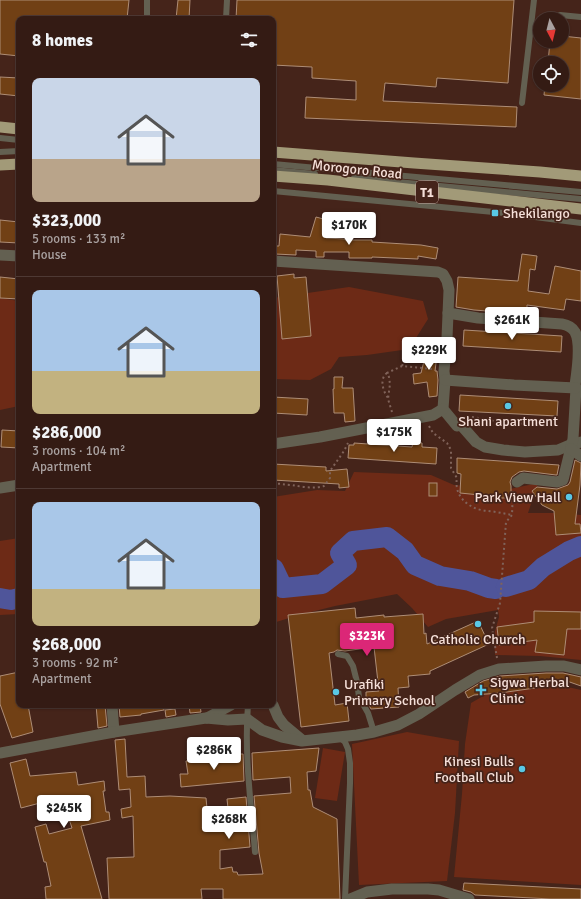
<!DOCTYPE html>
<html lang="en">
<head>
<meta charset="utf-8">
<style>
	body { margin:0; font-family:Signika,sans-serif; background:#3c241d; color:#f1f3f6; height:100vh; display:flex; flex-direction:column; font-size:15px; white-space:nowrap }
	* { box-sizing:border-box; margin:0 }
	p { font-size:13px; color:#a9a1a0 }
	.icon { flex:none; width:22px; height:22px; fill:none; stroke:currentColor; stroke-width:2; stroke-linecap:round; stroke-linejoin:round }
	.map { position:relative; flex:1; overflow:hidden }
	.drawer { position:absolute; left:16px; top:16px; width:260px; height:692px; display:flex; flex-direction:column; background:#341b14; border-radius:8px; box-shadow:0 1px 3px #0004,0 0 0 1px #4e3934 }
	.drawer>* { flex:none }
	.needle { width:26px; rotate:173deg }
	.controls { position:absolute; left:533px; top:12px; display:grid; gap:8px }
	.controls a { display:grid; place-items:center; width:36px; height:36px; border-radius:50%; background:#341b14; box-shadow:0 1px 3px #0004,0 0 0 1px #4e3934; font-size:20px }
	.price { position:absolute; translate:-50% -34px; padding:0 9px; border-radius:4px; background:#fff; color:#222; font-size:13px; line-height:26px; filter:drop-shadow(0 1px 2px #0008) }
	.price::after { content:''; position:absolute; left:50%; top:24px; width:12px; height:9px; margin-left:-6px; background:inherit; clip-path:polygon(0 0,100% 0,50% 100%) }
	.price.current { background:#db2777; color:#fff }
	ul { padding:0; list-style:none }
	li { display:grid; align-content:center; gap:8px; height:212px; padding:0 16px }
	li+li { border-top:1px solid #4e3934 }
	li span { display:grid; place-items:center; height:124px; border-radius:8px; color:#555 }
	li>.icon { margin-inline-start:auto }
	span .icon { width:72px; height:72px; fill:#fffc; stroke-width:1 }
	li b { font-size:17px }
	h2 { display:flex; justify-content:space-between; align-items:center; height:48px; padding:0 16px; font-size:17px }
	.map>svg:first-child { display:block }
	.green { fill:#6d2a16 }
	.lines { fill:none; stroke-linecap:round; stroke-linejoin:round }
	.river { stroke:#4f559a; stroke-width:20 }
	.building { fill:#714015; stroke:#ae8d76 }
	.path { stroke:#80635a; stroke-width:2; stroke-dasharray:2 3; stroke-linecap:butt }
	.service { stroke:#636051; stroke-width:6 }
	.minor { stroke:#636051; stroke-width:11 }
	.trunk { stroke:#a29a78; stroke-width:11 }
	.poi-dot { fill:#59c8e5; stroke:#45241a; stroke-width:1.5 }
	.labels { text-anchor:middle; stroke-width:3.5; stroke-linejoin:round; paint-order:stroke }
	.shield { fill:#45241a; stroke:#c1a8a0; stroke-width:1 }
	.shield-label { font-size:13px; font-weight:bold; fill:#f6e0d9 }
	.street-label { font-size:14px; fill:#f6e0d9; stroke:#45241a }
	.poi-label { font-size:14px; fill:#f6e0d9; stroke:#45241a; text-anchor:start }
</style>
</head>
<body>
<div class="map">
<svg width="581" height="899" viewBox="0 0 581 899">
	<rect width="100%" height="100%" fill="#45241a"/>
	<g class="green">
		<path d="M349,287l74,14 5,18 -19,30 -42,6 -28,2 -8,12 -21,11 -37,-1v-81z"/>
		<path d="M0,298l19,3v105l-19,4z"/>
		<path d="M354,472l77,3 23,10 56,4 28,-6 -10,30h31l22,2v145l-41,-4 -45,-1 -1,-20 5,-18 -1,-7 -52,9 -18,8 -16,-19 -15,-14 -62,12 -36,9 -26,8v-126l44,-7 28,1z"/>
		<path d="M19,538v76l-19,1v-74z"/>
		<path d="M546,682l35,8v195l-127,-8 8,-83 3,-50 6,-41 28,-16z"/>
		<path d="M407,732l52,9 -4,72 -8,68 -88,4 -7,-141z"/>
		<path d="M323,748l22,4 -8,49 -22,-3z"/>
	</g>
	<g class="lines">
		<g class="river">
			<path d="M273,569h1l9,19 39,-4 25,-19 -7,-12 13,-12 34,-4 18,14 10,14 25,11 30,5 19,7 7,1"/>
			<path d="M506,587l23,-7 14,-13 26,-16 12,-5"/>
			<path d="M0,598l11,2 8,-2"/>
		</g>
	</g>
	<g class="building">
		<path d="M0,0h129l-2,19h-108v37l-19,-2z"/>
		<path d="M178,0h12l-1,19h-13z"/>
		<path d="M237,0h277l-6,83 -71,-5 -1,9 -51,-4 -2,18 134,6 -1,20 -211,-9 1,-21 50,3v-19l-44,-3v-11l-39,-2v-46h-37z"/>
		<path d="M562,36l19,2v61l-37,-4 1,-10h17v-22h-14l2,-22h12z"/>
		<path d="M0,77l19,1v18l-19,-2z"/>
		<path d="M316,217l15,4 -5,17 19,1v1h27v2l49,3 17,3 -2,11 -18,-3v3l-46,-2v1h-23v-6h-25v5h-8v-6l-20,-1v5l-21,-1 1,-8h3l1,-12 30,3z"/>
		<path d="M0,220l19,2v21l-19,-1z"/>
		<path d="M522,254l15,2 -2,14 -5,-1 -2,22 21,3 6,-28 26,5v30l-15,-2 -2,11 -37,-5v9l-53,-4 -18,-3 2,-30 60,4z"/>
		<path d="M294,274v4l12,-1 5,59 -29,3 -5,-63z"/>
		<path d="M0,277l19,2v20l-19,-1z"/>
		<path d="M464,330l98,6 -1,16 -98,-6z"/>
		<path d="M424,345l14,2 -3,24h2l1,9 -1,16 -8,1 -2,-15 -13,2 -1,-10 8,-1 4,-16 -3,-1z"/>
		<path d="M334,377h9l-1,11h11l2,33 -10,1 -1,-9h-10l-1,-24h1z"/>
		<path d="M460,395l98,6 -1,15 -98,-5z"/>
		<path d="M273,397l35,2 -1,16 -34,-2z"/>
		<path d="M2,430l17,1v17l-18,-1z"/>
		<path d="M413,442l9,1v4l15,1 -1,16 -88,-6 1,-13h5v-2l58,4z"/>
		<path d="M457,458l102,7 -2,10h-1l-32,-4 -5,1 -7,5 -2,5 1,4v12h-31v-3l-20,-2 1,-19 -4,-1z"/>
		<path d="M575,460l6,3 -1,22 -5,39h5l1,9 -25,2 -2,-24 -12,-6 -10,-14 5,-4 20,2 11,-4 2,-3z"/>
		<path d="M273,464l53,3v4l21,-2 2,18 -10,1v-4l-66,-4z"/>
		<rect x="429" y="483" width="8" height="13"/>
		<path d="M355,608l1,10 28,-3v2l39,-3 1,20 2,-1 1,11 51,-23 11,23 -59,27v3l-22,2 1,11 -11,1 1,19 -28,2 -5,-9v-8l13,-1 -5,-44 -29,4 -8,-1 -3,2 -5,1 6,52 12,-2 2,18 -48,6 -13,-112z"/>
		<path d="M534,611l47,1v17h-14l-3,26 -29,-3 2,-12 -38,5 -2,-18 37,-5z"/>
		<path d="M19,672v33h9l5,27 -21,6 -12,-34v-28z"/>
		<path d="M546,673h17l18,4v9l-17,-6 -28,1 -1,7 -35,5 -26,2 -6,3 -3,-6 18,-11 17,-5z"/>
		<path d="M96,705h9l2,21 -9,2z"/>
		<path d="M119,705h45v5l-23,4v1l-21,2z"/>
		<path d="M189,705h11l1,7 -11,1z"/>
		<path d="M175,709l1,6 -10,2 -1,-7z"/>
		<path d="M125,739l2,38 18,-1 1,21 24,-1 36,2 3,31 21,-2 -3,-28 19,-2 4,50 -30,3v19l12,-2 1,5h4l1,3 25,-1 -4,-21 -5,-57 37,-3 -1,-16 -37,3 -1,-27 67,-5 -3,23 -9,1 1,18h2l3,17 24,12 3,80h-117v-10h-22l1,10h-93l-2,-41 27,-1 -1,-41 -11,2 -1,-9 10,-2 -1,-18 -11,1 -4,-50z"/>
		<path d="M234,754h9l1,27 -63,6 -1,-13h8l-2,-13 38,-4v-2z"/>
		<path d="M26,759l4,17 46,-4 2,13 26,-4 1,10h-2l3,21h3l1,8 -29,6 21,73h-56l-1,-12 6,-1 -5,-24h-2l-9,-35 11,-3 3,10 23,-6 -6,-18 -22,4 -4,-11 -19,5 -11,-45z"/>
		<path d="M464,883l117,6v10h-30l-76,-4 -4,-3 -8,-2z"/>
	</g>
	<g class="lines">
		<g class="path">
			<path d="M402,366c3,-8 6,-13 13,-19 4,-3 7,-4 10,-8l11,-1"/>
			<path d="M387,373c-8,6 -4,18 1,25"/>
			<path d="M392,412l-4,-13 2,-15 -1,-7 -2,-4 15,-7 31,3"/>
			<path d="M467,416l38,7 33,1"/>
			<path d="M429,426l4,7 14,10 4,7v18l6,10c-3,16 8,28 24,32 5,1 10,1 15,2 6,1 11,2 16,3"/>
			<path d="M273,484c7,-1 12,1 19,1 10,2 23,4 32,1l6,-8v-7l14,-20 4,-8"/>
			<path d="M497,658l-5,-30 8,-25 6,-81 6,-7 1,-24"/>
		</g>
		<g class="service">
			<path d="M560,15l21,2"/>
			<path d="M147,19v-19"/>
			<path d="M226,19l1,-19"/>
			<path d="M522,103l12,-103"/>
			<path d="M0,138l19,2"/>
			<path d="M0,152l19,-1"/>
			<path d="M273,164l308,28"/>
			<path d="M273,170l42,4"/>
			<path d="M354,178l227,21"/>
			<path d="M273,191l231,22 77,10"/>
			<path d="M338,654l9,2 6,10 4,16 2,15 9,16 6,19"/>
			<path d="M248,705c-4,49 3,98 7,147"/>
			<path d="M339,737l6,5 3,7 2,14v20l-5,116"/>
		</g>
		<g class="minor">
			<path d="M0,255l19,1"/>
			<path d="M273,261l165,11 5,2 4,7 2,9 -2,48 -3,33 1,9 -2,29 14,17 4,-1 15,17 9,5 18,3 22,2 33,-2 14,-6 9,-2"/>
			<path d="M448,313l30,5 84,6c6,1 10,3 13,8 6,11 2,40 0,53l1,3 -3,51 -10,41 -6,2 -34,-4 -6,4"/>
			<path d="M445,380l69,5 62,3"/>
			<path d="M273,444l47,-7 113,-22 10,-6"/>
			<path d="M571,449l10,7"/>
			<path d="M0,488l19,-3"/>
			<path d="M112,705l2,27"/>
			<path d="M273,705l5,12 6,8 18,15"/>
			<path d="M207,718l24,-13"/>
			<path d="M0,753l114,-21 92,-14 22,2 19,-1 15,11 20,7 20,4 55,-6 17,-3 24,-7 21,-11 36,-24 25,-15 19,-6 47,-3h18l17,4"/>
			<path d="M350,899l17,-7 25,-3h36l11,1 30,9"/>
		</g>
		<g class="trunk">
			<path d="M0,127l19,2"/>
			<path d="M273,152l141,11 126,9 41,4"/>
			<path d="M0,165l19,-1"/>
			<path d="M273,176l55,4 253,29"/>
		</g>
	</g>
	<g class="poi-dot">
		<rect x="491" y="209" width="8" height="8" rx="2"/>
		<circle cx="508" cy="406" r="4"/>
		<circle cx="569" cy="497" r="4"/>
		<circle cx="478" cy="624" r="4"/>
		<path d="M479 684h4v4h4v4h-4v4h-4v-4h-4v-4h4z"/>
		<circle cx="336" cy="692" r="4"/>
		<circle cx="522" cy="769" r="4"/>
	</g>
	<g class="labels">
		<rect class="shield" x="416" y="181" width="22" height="22" rx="3"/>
		<g class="shield-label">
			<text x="427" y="197">T1</text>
		</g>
		<g class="street-label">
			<text transform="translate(357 169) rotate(6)" y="5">Morogoro Road</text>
		</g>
		<g class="poi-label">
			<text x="503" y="218">Shekilango</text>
			<text x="508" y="426" text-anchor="middle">Shani apartment</text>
			<text x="561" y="502" text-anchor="end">Park View Hall</text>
			<text x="478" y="644" text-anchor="middle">Catholic Church</text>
			<text x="490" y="687">Sigwa Herbal<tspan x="490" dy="16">Clinic</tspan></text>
			<text x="344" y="689">Urafiki<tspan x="344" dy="16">Primary School</tspan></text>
			<text x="514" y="766" text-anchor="end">Kinesi Bulls<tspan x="514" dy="16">Football Club</tspan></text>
		</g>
	</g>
</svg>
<div class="controls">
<a><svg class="needle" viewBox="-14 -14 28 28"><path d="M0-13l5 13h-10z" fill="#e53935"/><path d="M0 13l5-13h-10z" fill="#a9a1a0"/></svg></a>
<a><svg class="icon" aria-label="locate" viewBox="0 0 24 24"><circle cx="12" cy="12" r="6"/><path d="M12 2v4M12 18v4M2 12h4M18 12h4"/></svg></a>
</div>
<b class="price" style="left:349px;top:246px">$170K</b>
<b class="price" style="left:512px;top:341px">$261K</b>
<b class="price" style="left:429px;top:371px">$229K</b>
<b class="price" style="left:394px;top:453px">$175K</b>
<b class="price current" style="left:367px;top:657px">$323K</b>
<b class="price" style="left:214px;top:771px">$286K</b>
<b class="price" style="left:64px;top:829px">$245K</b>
<b class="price" style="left:229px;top:840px">$268K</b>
<section class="drawer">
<h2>8 homes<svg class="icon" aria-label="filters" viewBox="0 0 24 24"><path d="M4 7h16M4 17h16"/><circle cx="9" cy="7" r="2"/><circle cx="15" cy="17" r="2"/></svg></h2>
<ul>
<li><span style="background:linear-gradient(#c9d6e8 65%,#b9a48a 0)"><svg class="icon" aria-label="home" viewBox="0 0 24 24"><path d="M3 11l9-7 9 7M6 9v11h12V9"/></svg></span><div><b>$323,000</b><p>5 rooms · 133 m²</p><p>House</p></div></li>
<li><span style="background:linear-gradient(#a9c7e8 65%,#c2b280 0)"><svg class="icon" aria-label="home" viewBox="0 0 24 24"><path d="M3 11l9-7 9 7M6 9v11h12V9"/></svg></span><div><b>$286,000</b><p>3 rooms · 104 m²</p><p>Apartment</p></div></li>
<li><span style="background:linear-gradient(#a9c7e8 70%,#c2b280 0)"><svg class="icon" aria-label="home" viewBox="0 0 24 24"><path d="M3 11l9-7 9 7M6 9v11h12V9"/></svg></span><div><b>$268,000</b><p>3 rooms · 92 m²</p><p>Apartment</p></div></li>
</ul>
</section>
</div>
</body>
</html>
